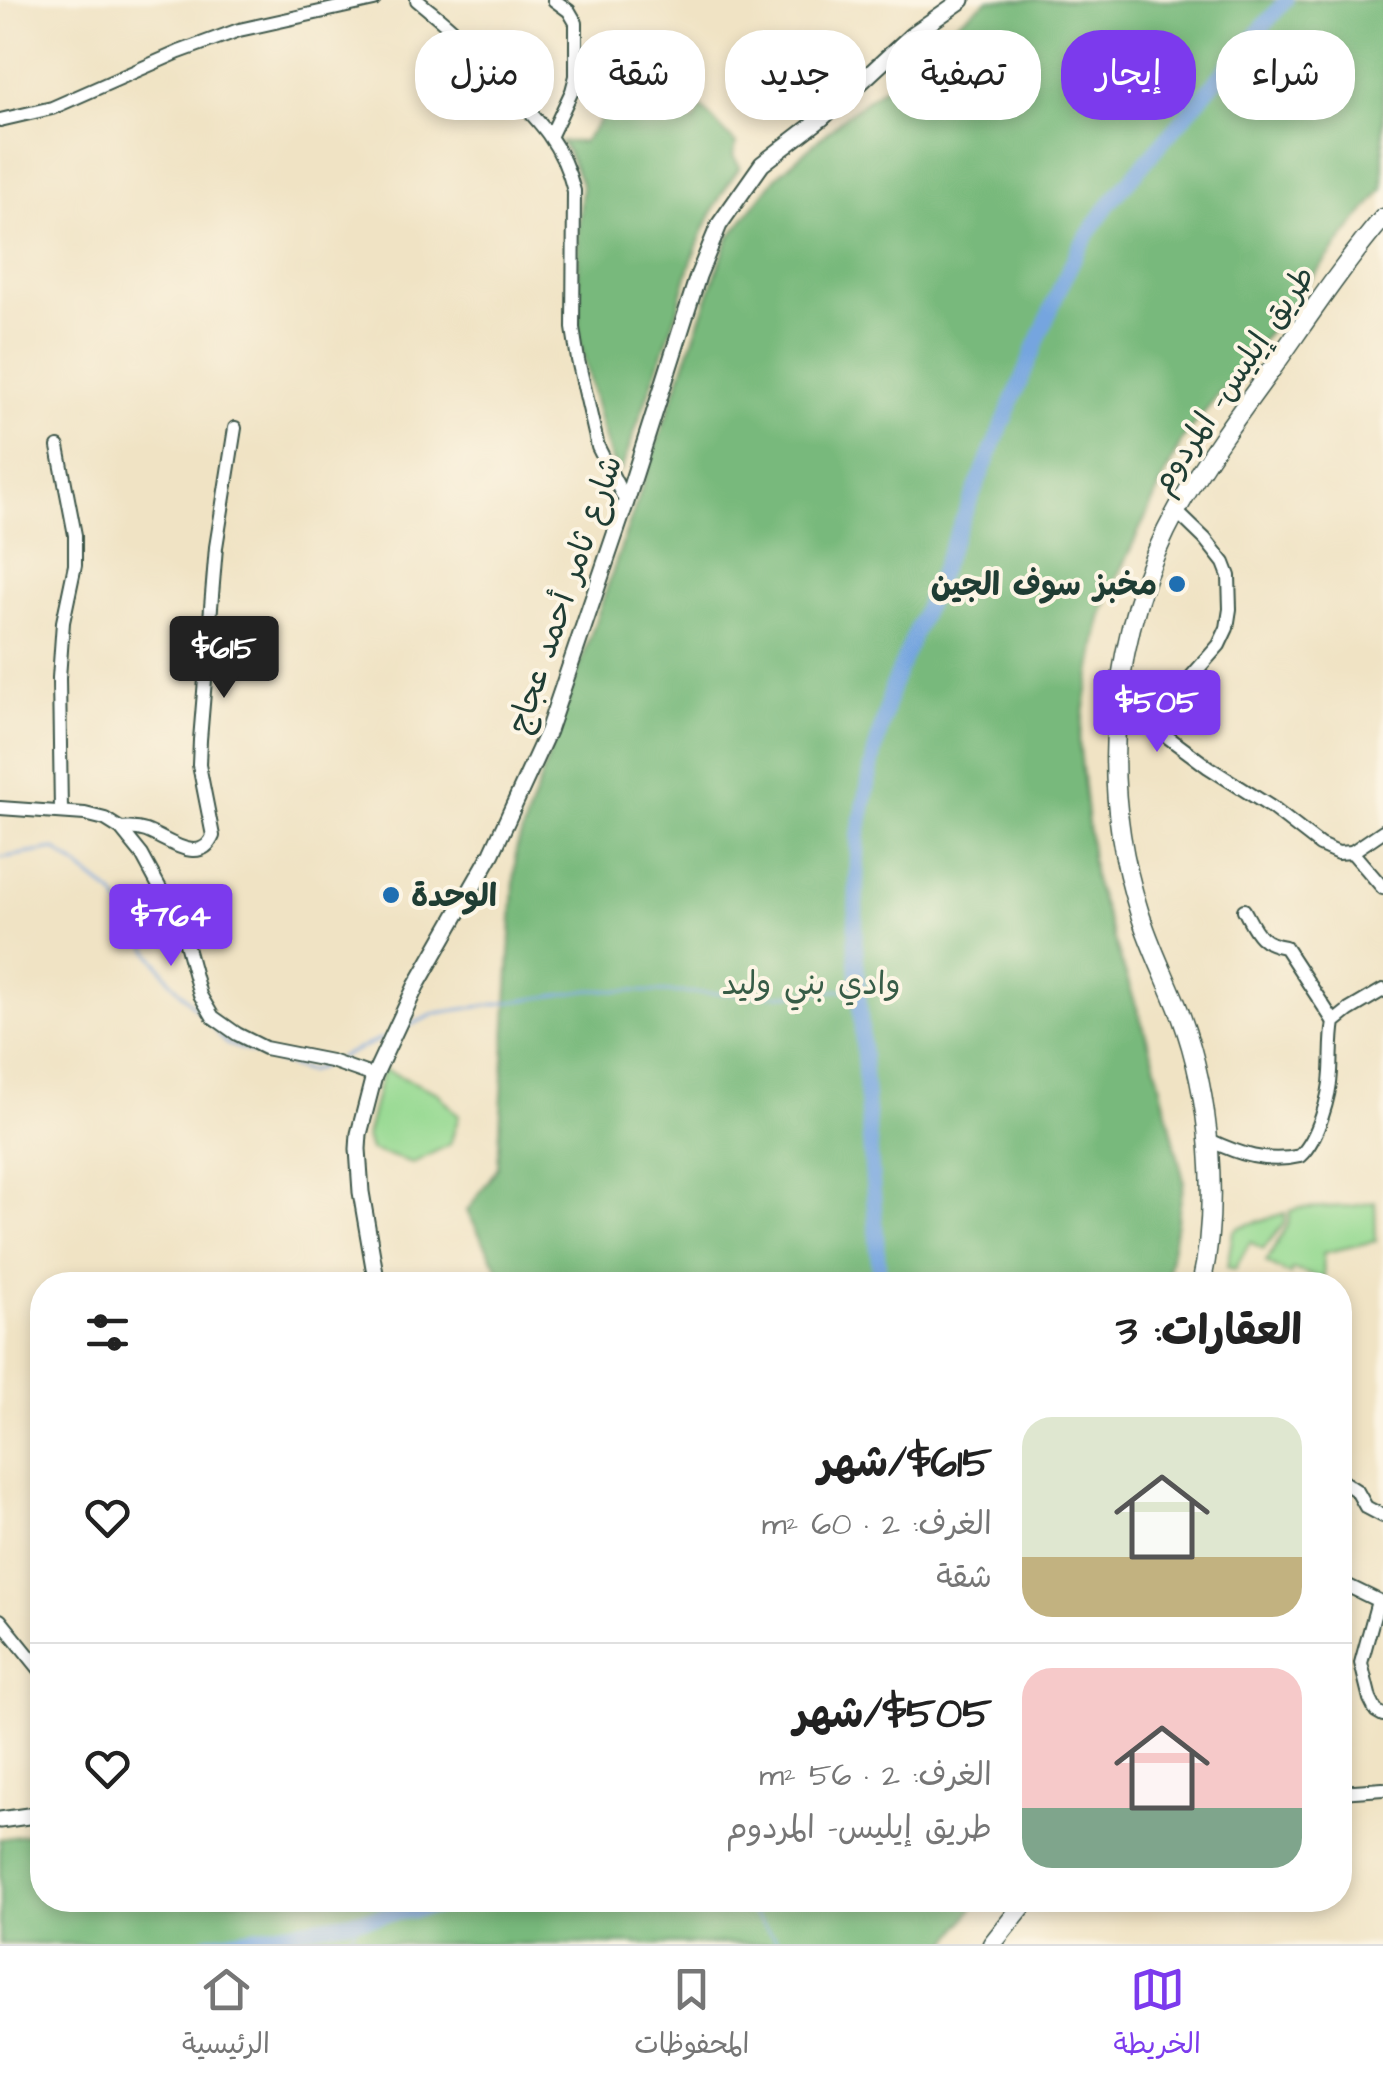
<!DOCTYPE html>
<html lang="ar">
<head>
<meta charset="utf-8">
<style>
	body { margin:0; font-family:"Architects Daughter","Playpen Sans Arabic",sans-serif; background:#f2f2f2; color:#222; direction:rtl; height:100vh; display:flex; flex-direction:column; font-size:38px; white-space:nowrap }
	* { box-sizing:border-box; margin:0 }
	p { font-size:32px; color:#767676 }
	.icon { flex:none; width:55px; height:55px; fill:none; stroke:currentColor; stroke-width:2; stroke-linecap:round; stroke-linejoin:round }
	.map { position:relative; flex:1; overflow:hidden; direction:ltr }
	.drawer { position:absolute; left:30px; top:1272px; width:1322px; height:640px; display:flex; flex-direction:column; background:#fff; border-radius:40px; box-shadow:0 5px 15px #0003; direction:rtl }
	.drawer>* { flex:none }
	.top-card { position:absolute; left:30px; top:30px; width:1325px; height:90px; direction:rtl; display:flex; gap:20px }
	.price { position:absolute; translate:-50% -85px; padding:0 22px; border-radius:10px; background:#7c3aed; color:#fff; font-size:32px; line-height:65px; filter:drop-shadow(0 2px 5px #0008) }
	.price::after { content:''; position:absolute; left:50%; top:60px; width:30px; height:22px; margin-left:-15px; background:inherit; clip-path:polygon(0 0,100% 0,50% 100%) }
	.price.current { background:#222; color:#fff }
	ul { padding:0; list-style:none }
	li { display:flex; align-items:center; gap:30px; height:250px; padding:0 50px }
	li+li { border-top:2px solid #e0e0e0 }
	li span { display:grid; place-items:center; flex:none; width:280px; height:200px; border-radius:30px; color:#555 }
	li>.icon { margin-inline-start:auto }
	span .icon { width:120px; height:120px; fill:#fffc; stroke-width:1 }
	li b { font-size:42px }
	h2 { display:flex; justify-content:space-between; align-items:center; height:120px; padding:0 50px; font-size:42px }
	.pill { padding:0 35px; border-radius:40px; background:#fff; box-shadow:0 5px 15px #0003; font-size:35px; line-height:90px }
	.pill.current { background:#7c3aed; color:#fff }
	.dock { display:flex; justify-content:space-around; align-items:center; height:140px; border-top:2px solid #e0e0e0; background:#fff; font-size:28px; color:#767676 }
	.dock a { display:grid; justify-items:center; gap:5px }
	.dock .current { color:#7c3aed }
	.map>svg:first-child { display:block }
	.green { fill:#95d991; stroke:#5a8b62; stroke-width:2.5 }
	.forest { fill:#78b97b; stroke:#4c7b58; stroke-width:2.5 }
	.lines { fill:none; stroke-linecap:round; stroke-linejoin:round }
	.stream { stroke:#74a5df; stroke-width:2.5 }
	.river { stroke:#74a5df; stroke-width:15 }
	.minor-casing { stroke:#3e564a; stroke-width:16 }
	.major-casing { stroke:#3e564a; stroke-width:19 }
	.highway-casing { stroke:#3e564a; stroke-width:21 }
	.minor { stroke:#fff; stroke-width:12 }
	.major { stroke:#fff; stroke-width:15 }
	.highway { stroke:#fff; stroke-width:18 }
	.poi-dot { fill:#1f6fb2; stroke:#fcf5e5; stroke-width:4 }
	.labels { text-anchor:middle; stroke-width:8; stroke-linejoin:round; paint-order:stroke }
	.street-label { font-size:32px; fill:#1f3d34; stroke:#fcf5e5 }
	.poi-label { font-size:32px; font-weight:bold; fill:#1f3d34; stroke:#fcf5e5; text-anchor:end }
	.park-label { font-size:32px; fill:#375c47; stroke:#fcf5e5 }
</style>
</head>
<body>
<div class="map">
<svg width="1383" height="1944" viewBox="0 0 1383 1944">
	<rect width="100%" height="100%" fill="#fcf5e5"/>
	<filter id="ink" filterUnits="userSpaceOnUse"><feTurbulence type="fractalNoise" baseFrequency=".01" numOctaves="2"/><feDisplacementMap in="SourceGraphic" scale="20" xChannelSelector="R" yChannelSelector="G"/><feConvolveMatrix kernelMatrix="1 2 1 2 8 2 1 2 1" color-interpolation-filters="sRGB"/></filter>
	<filter id="wash" filterUnits="userSpaceOnUse"><feTurbulence type="fractalNoise" baseFrequency=".0048" numOctaves="4" result="noise"/><feDisplacementMap in="SourceGraphic" scale="40" xChannelSelector="R" yChannelSelector="G"/><feGaussianBlur stdDeviation="2.25" result="paint"/><feColorMatrix in="noise" values="0 0 0 0 0 0 0 0 0 0 0 0 0 0 0 0 0 1.4 0 .05"/><feComposite in="paint" operator="in"/></filter>
	<g filter="url(#wash)">
		<rect width="100%" height="100%" fill="#f0e3c4"/>
		<g class="green">
			<path d="M383,1069l55,24 21,23 -9,28 -37,19 -43,-13 -4,-13z"/>
			<path d="M1375,1202l1,39 -53,12 1,26 -32,-10 -2,6 -24,-13 22,-37 2,-14 10,-3 53,-2z"/>
			<path d="M1285,1213l-1,11 -21,25 -13,-7 -15,27 -8,-2 6,-35 6,-5z"/>
		</g>
		<g class="forest">
			<path d="M988,0h395v189l-201,251 -70,148 -11,30 -22,123 15,139 60,179 30,122 -18,104h-659l-40,-74 31,-44 18,-317 212,-611 48,-62 67,-59 56,-42 29,-33z"/>
			<path d="M614,48l18,17 15,32 47,25 7,-15 35,37 -3,12 7,11c-30,39 -52,95 -62,143l-57,161 -10,-12 -11,-36 -21,-84 -1,-104 4,-50 -15,-34 -7,-9h23l35,-43 -37,-21 13,-21z"/>
			<path d="M42,1832v68h937l-32,44h-947v-105z"/>
		</g>
		<g class="lines">
			<g class="stream">
				<path d="M0,858l55,-9 59,46 19,33 36,51 58,65 81,28 14,-6"/>
				<path d="M404,1028l33,-15 154,-23 188,5 79,-6"/>
				<path d="M338,1058l45,-20"/>
				<path d="M749,1900l3,13 29,31"/>
				<path d="M347,1944l12,-25"/>
			</g>
			<g class="river">
				<path d="M880,1285l-25,-345 3,-103 16,-82 18,-68 167,-397 20,-42 29,-43 178,-205"/>
				<path d="M207,1944l270,-44"/>
			</g>
		</g>
	</g>
	<g filter="url(#ink)">
		<g class="lines">
			<g class="minor-casing">
				<g id="minor">
					<path d="M417,0c14,12 29,23 42,36 11,10 20,23 31,35 38,40 70,63 84,120l-1,137 5,32 20,87 28,55"/>
					<path d="M0,120l52,-12 127,-56 60,-22 135,-30"/>
					<path d="M551,135l21,-44 4,-15v-53l-7,-12 -15,-11"/>
					<path d="M58,447l17,88v30l-12,57 -4,56 2,133"/>
					<path d="M1176,511l29,28 19,24 5,13 1,33 -3,19 -8,17 -57,65 -2,17 5,8 43,32 63,40 49,38 18,8 14,-1 31,-21"/>
					<path d="M0,808l85,6 20,5 16,10 21,26 40,74 18,66 13,22 24,17 28,14 66,13 43,15"/>
					<path d="M121,829c9,-1 16,-1 25,2 20,7 54,36 67,5l-14,-71 1,-25 16,-193 19,-119"/>
					<path d="M1352,852l31,36"/>
					<path d="M1244,910c12,22 15,33 41,37l49,75"/>
					<path d="M1209,1140c30,14 58,24 91,16 18,-17 30,-60 31,-84 1,-17 0,-33 3,-50l15,-12 34,-20"/>
					<path d="M1340,1480l17,11 9,16 17,9"/>
					<path d="M1340,1582l43,21"/>
					<path d="M1378,1601l-17,62 9,36 6,12 7,4"/>
					<path d="M0,1620l42,52"/>
					<path d="M1340,1792l43,-3"/>
				</g>
			</g>
			<g class="major-casing">
				<g id="major">
					<path d="M377,1285l-16,-93 -3,-43 1,-15 15,-58 42,-90 76,-133 56,-122 78,-229 72,-226 21,-51 43,-61 60,-46 90,-83 50,-35"/>
					<path d="M0,1820l42,-6"/>
				</g>
			</g>
			<g class="highway-casing">
				<g id="highway">
					<path d="M1201,1285c19,-81 9,-190 -20,-269 -13,-35 -31,-68 -42,-105 -42,-131 -28,-282 39,-403 27,-48 60,-93 93,-138 36,-51 71,-104 112,-152"/>
					<path d="M992,1944l35,-44"/>
				</g>
			</g>
			<use href="#minor" class="minor"/>
			<use href="#major" class="major"/>
			<use href="#highway" class="highway"/>
		</g>
	</g>
	<g class="poi-dot">
		<circle cx="1177" cy="584" r="10"/>
		<circle cx="391" cy="895" r="10"/>
	</g>
	<g class="labels">
		<g class="street-label">
			<text transform="translate(1232 379) rotate(-56)" y="11">طريق إيليس- المردوم</text>
			<text transform="translate(564 594) rotate(-71)" y="11">شارع ثامر أحمد عجاج</text>
		</g>
		<g class="poi-label">
			<text x="1157" y="595">مخبز سوف الجين</text>
			<text x="411" y="906" text-anchor="start">الوحدة</text>
		</g>
		<g class="park-label">
			<text x="811" y="994">وادي بني وليد</text>
		</g>
	</g>
</svg>
<b class="price current" style="left:224px;top:701px">$615</b>
<b class="price" style="left:1157px;top:755px">$505</b>
<b class="price" style="left:171px;top:969px">$764</b>
<div class="top-card">
<a class="pill">شراء</a>
<a class="pill current">إيجار</a>
<a class="pill">تصفية</a>
<a class="pill">جديد</a>
<a class="pill">شقة</a>
<a class="pill">منزل</a>
</div>
<section class="drawer">
<h2>العقارات: 3<svg class="icon" aria-label="filters" viewBox="0 0 24 24"><path d="M4 7h16M4 17h16"/><circle cx="9" cy="7" r="2"/><circle cx="15" cy="17" r="2"/></svg></h2>
<ul>
<li><span style="background:linear-gradient(#dfe7d0 70%,#c2b280 0)"><svg class="icon" aria-label="home" viewBox="0 0 24 24"><path d="M3 11l9-7 9 7M6 9v11h12V9"/></svg></span><div><b>$615/شهر</b><p>الغرف: 2 · 60 m²</p><p>شقة</p></div><svg class="icon" aria-label="heart" viewBox="0 0 24 24"><path d="M12 20l-8-8c-3-5 5-10 8-4 3-6 11-1 8 4z"/></svg></li>
<li><span style="background:linear-gradient(#f6c9c9 70%,#7fa58c 0)"><svg class="icon" aria-label="home" viewBox="0 0 24 24"><path d="M3 11l9-7 9 7M6 9v11h12V9"/></svg></span><div><b>$505/شهر</b><p>الغرف: 2 · 56 m²</p><p>طريق إيليس- المردوم</p></div><svg class="icon" aria-label="heart" viewBox="0 0 24 24"><path d="M12 20l-8-8c-3-5 5-10 8-4 3-6 11-1 8 4z"/></svg></li>
</ul>
</section>
</div>
<nav class="dock">
<a class="current"><svg class="icon" aria-label="map" viewBox="0 0 24 24"><path d="M3 6l6-2 6 2 6-2v14l-6 2-6-2-6 2zM9 4v14M15 6v14"/></svg>الخريطة</a>
<a><svg class="icon" aria-label="saved" viewBox="0 0 24 24"><path d="M7 4h10v16l-5-4-5 4z"/></svg>المحفوظات</a>
<a><svg class="icon" aria-label="home" viewBox="0 0 24 24"><path d="M3 11l9-7 9 7M6 9v11h12V9"/></svg>الرئيسية</a>
</nav>
</body>
</html>
